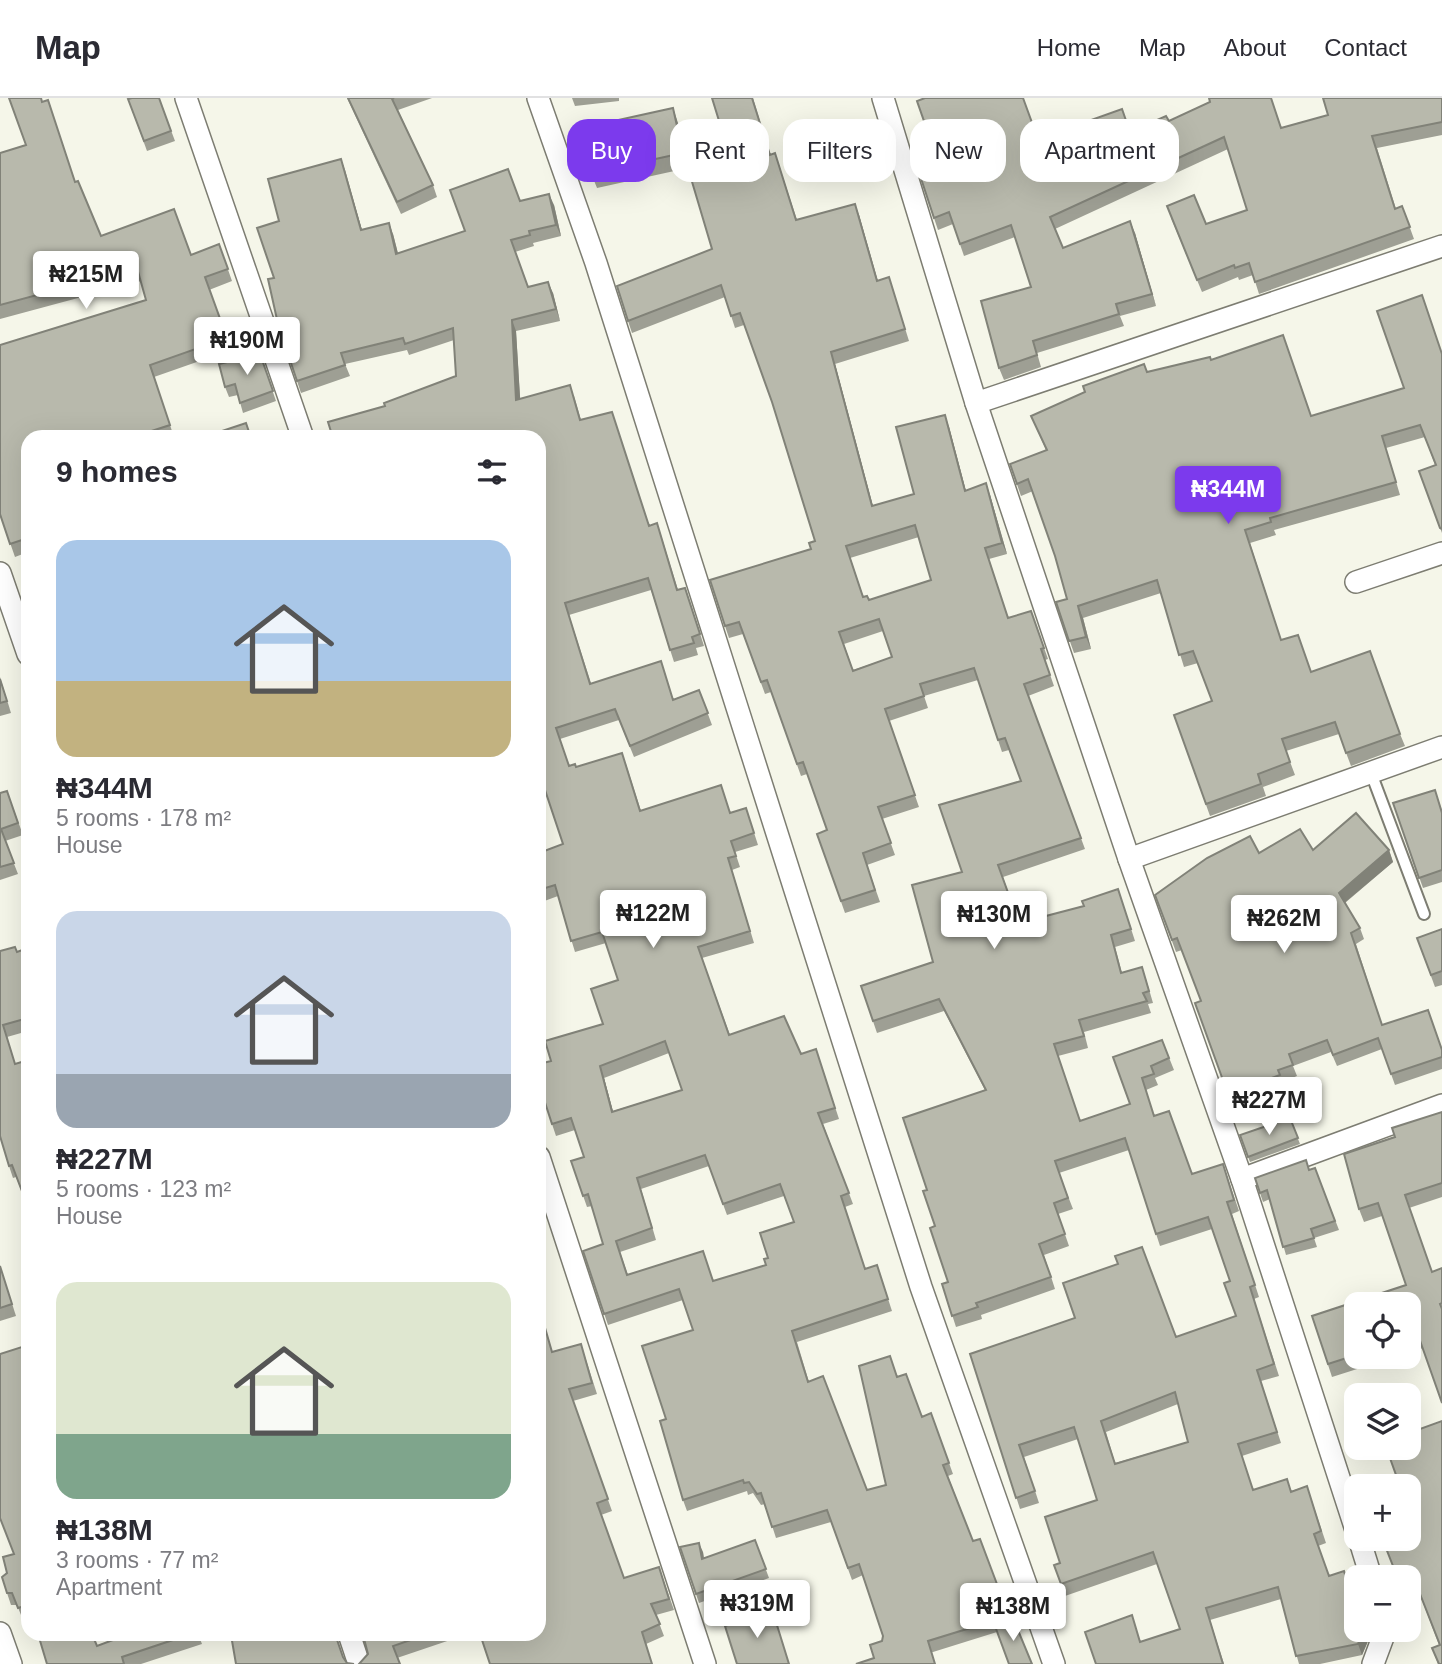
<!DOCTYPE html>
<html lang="en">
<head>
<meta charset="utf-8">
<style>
	body { margin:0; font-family:Arial,sans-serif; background:#f2f2f3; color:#2b2b33; height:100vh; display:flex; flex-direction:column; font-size:26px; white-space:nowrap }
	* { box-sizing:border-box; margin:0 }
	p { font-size:23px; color:#7c7c81 }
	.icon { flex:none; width:38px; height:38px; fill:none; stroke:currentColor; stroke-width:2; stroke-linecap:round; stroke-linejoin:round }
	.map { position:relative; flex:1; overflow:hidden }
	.sheet { position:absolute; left:21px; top:332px; width:525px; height:1211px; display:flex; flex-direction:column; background:#fff; border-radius:21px; box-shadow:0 7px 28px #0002 }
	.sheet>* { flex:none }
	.hud { position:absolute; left:567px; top:21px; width:665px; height:63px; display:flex; gap:14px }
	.controls { position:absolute; left:1344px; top:1194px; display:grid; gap:14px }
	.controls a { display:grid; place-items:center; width:77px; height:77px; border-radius:14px; background:#fff; box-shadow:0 7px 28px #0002; font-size:35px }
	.price { position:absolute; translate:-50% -60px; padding:0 16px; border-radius:7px; background:#fff; color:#222; font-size:23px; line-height:46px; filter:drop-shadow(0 2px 4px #0008) }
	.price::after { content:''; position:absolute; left:50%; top:42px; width:21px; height:16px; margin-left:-10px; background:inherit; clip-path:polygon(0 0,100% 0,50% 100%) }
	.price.active { background:#7c3aed; color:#fff }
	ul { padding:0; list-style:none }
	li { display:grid; align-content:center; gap:14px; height:371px; padding:0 35px }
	li span { display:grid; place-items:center; height:217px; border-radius:21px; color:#555 }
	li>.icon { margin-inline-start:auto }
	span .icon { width:126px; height:126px; fill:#fffc; stroke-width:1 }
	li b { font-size:30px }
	h2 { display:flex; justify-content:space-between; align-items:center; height:84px; padding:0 35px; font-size:30px }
	.tag { padding:0 24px; border-radius:21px; background:#fff; box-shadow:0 7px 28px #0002; font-size:24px; line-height:63px }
	.tag.active { background:#7c3aed; color:#fff }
	header { display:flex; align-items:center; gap:42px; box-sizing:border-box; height:98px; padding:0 35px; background:#fff; border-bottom:2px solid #e1e1e2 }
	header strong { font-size:33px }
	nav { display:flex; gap:38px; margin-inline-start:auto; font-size:24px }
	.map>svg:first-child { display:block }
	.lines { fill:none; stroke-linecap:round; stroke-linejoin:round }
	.lane-casing { stroke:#7d7d72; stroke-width:14 }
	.street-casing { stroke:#7d7d72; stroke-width:24 }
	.lane { stroke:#fff; stroke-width:10 }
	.street { stroke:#fff; stroke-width:21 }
	.wall { fill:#9e9f94; fill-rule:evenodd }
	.shaded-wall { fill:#818278 }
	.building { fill:#b8b9ac; stroke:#818278; stroke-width:2; fill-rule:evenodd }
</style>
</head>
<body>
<header>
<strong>Map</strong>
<nav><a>Home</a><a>Map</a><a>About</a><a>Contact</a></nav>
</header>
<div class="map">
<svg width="1442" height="1566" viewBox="0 0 1442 1566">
	<rect width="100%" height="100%" fill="#f5f6e9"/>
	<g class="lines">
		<g class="lane-casing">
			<path id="lane" d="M1371,675l53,141"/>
		</g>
		<g class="street-casing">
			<g id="street">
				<path d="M186,0l117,340"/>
				<path d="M538,0l58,165 325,1024 133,377"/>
				<path d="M883,0l93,305 153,456 113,320 114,351"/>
				<path d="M976,305l466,-157"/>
				<path d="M0,475l28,81"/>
				<path d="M1356,484l86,-29"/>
				<path d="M1129,761l313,-112"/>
				<path d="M539,1059l166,507"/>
				<path d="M1242,1081l200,-74"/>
				<path d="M1359,1440l12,39"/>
				<path d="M0,1535l11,31"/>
				<path d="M349,1536l10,30"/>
				<path d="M1373,1566l13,-35"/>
			</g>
		</g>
		<use href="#lane" class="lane"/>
		<use href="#street" class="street"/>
	</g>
	<g class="wall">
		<path d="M9,0h32l34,84 26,54 90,19 28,-11 13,37 -23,9 22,60 -77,27 20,60 -146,1v114l-13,5 -15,-43v-169l146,-45 -5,-19 -141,38v-166l26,-8z"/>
		<path d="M159,0l16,43 -28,10 -19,-52z"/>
		<path d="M347,0h85l-34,12 35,75 4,12 -36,17z"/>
		<path d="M572,0h47v3l-44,5z"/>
		<path d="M753,0l17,56 9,11 18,55 62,-5 19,66 11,-4 20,64 -74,23 38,142 41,-12 35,-67 17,64 24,4 17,59 -18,5 19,59 23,-7 17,48 -3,1 9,26 -26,10 57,153 -82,28 16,46 103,-22 13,40 -20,6 7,26 24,6 7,24 -5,1 3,9 -67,19 4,16 -30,8 22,65 50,-17 -17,-47 49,-17 12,30 -19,8 3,7 -12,5 8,26 38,58 31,-10 16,47 -7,3 27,83 -5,2 25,77 -18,5 20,62 -39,13 11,34 38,1 16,-5 19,57 -8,3 11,30 15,-5 12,40v18h9l3,12 -6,14 -42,9h-21l-18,-65 -71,21 14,44h-128l45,-22 39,-13 -23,-65 -92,32 -11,-31 6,-2 37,-63 -19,-61 -54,18 15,46 -19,6 -50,-155 206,-17 60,-21 -6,-35 -18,-52 -52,17 -31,-96 -70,23 14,36 -15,5 11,32 -25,9 11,34 -74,26 1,4 -26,8 -14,-43 6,-2 -21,-92 58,-100 -41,-79 -67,22 -16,-47 72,-24 29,-90 59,-91 -12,-31 -7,2 -24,-72 -54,16 4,12 -39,13 30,86 -37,12 13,36 -28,10 13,37 -35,11 -28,-79 10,-4 -20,-56 -6,2 -30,-84 -6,2 -22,-60 -14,4 -4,-12 86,-77 4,-8 -43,-139 -28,-77 -9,3 -10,-31 -93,36 -4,-12 84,-72 20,-86zM919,439l12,43 -62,20 -6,-3 -13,-39zM883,533l9,26 -39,13 -9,-26zM1178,1306l10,38 -73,21 -9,-31z"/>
		<path d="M1442,0v37l-65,13 19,61 6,-3 12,33 -155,55 -6,-19 -14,5 -1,-3 -36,15 -31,-74 35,6 41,-14 -19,-61 -173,80 8,19 72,-15 21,73 -36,10 4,10 -87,27 4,14 -37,13 -5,-12 32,-81 -16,-50 -51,19 -11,-32 -15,6 -4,-12 104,-79 93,-7 38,-11 112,7z"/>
		<path d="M678,25l10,45 -91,20 -6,-15z"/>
		<path d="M341,61l21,71 31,4 5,20 67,-23 55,-30 34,4 7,31 -28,7 1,3 -19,6 13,35 25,6 7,28 -44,10 4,68 54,-3 7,24 69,105 11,10 17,55 11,9 15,47 -8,2 2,7 -24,7 -23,-72 -82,25 22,68 83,16 25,-9 13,35 -78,32 -15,-37 -59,19 9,27 7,1 50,-3 15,47 90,2 15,-5 12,37 -23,7 5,15 -8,3 22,73 -52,15 28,77 71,19 15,-5 23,70 -16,5 30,80 -8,3 20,62 12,-4 15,46 -95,31 12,40 58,108 19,-5 11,-108 25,40 9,-4 22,61 -5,2 25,65 7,-2 30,81 -13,12 -64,20 -59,6 8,-17 1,-5 -20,-61 -11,5 -21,-58 -55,16 -11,-34 -4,1 -8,-12 -5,2 -1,-4 -60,20 -4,-11 -17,-81 27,-89 -10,-30 -75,25 -25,-74 20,-7 -11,-38 -5,1 -16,-46 13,-4 -9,-27 -19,6 -4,-12 -1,-63 52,-37 15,-44 -12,-37 -31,9 -17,-56 -19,7v-50l24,-9 -20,-60 -4,1v-347l-154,-32 71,-30 -2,-36 -45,15 -2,-5 -62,14 5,12 -49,17 -23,-69 -4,-46 5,-57zM669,955l13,37 -69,21 -9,-33zM709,1068l18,49 57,-19 10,26 -26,36 -2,7 -53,16 -85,-6 -8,-23 36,-12 -15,-51z"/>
		<path d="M1442,255v180l-23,-62 16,-6 -10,-28 -39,11 14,47 -126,35 2,5 -26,8 31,97 30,32 89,62 5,12 -54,20 -12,-32 -53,17 9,24 -32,12 3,9 -56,20 -36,-101 38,-14 -14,-38 -14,4 -23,-74 -78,25 8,31 -17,4 -18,-51 11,-3 -12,-43 -22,-65 -12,5 -11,-32 36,-14 -15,-34 116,-44 64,-12 100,56 93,-28z"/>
		<path d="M260,256l16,47 -33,12 -5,-18 -9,2 -4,-10z"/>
		<path d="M0,579l11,36 -11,3z"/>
		<path d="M1435,692l7,21v71l-19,6 -30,-85z"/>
		<path d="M7,693l16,44 -18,6 13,33 -18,6v-87z"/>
		<path d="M1313,752h76l4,12 -48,41 15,25 4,11 -8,5 26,81 60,24v20l-47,16 -13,-36 -45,17 -6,-14 -38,14 4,10 -15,6 2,4 -52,20 -37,-103 6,-2 -19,-51 -6,2 -21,-57 104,-42z"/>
		<path d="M1442,831v56l-7,2 -18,-49z"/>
		<path d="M28,850v83l-21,6 8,27 13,-4v148l-12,-31 -3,1 -4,-12 -9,-215 17,1z"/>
		<path d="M1442,1014v85l-33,11 23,64 10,-4v135l-19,-55 -14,5v-49h-53v52h42l-66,21 -20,-61 94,-31 -24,-69 -18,6 -5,-13 -15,-55 51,-17 -3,-9z"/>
		<path d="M1290,1020l10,26 -50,18 -10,-27z"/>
		<path d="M1315,1070l24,62 -25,8 3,9 -31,8 -16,-56 -7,3 -8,-24 54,-8z"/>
		<path d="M0,1168l16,50 -16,5z"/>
		<path d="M581,1246l16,50 -24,7 39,110 -11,4 23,63 35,-11 15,43 -18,5 8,21 -18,8 -156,20 63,-312z"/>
		<path d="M28,1247v273l-5,2 -6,-15h-6l-4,-12v-20l7,-19 -13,-200z"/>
		<path d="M1442,1323v243h-4l-6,-16 7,-3 -25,-66 -5,1v-3h-12l-15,-39h27z"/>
		<path d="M755,1442l14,38 -70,25 -19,-56 23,5 1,7z"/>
		<path d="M129,1536h69l4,10 -61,20h-94z"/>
		<path d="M367,1536h101l-71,24 -29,-4z"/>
	</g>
	<g class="shaded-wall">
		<path d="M673,10l5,15 10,45 -5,-15z"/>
		<path d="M341,61l4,11 20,71 -4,-11z"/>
		<path d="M549,96l5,11 7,31 -5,-11z"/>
		<path d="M855,106l4,11 22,78 -4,-12z"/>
		<path d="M1130,123l5,12 21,73 -4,-12z"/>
		<path d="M389,125l4,11 8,31 -5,-11z"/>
		<path d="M548,184l5,11 7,28 -4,-12z"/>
		<path d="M512,222l4,11 5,81 -5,-12z"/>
		<path d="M831,254l4,12 41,154 -4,-12z"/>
		<path d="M945,317l4,12 20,76 -4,-12z"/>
		<path d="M986,385l4,12 17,59 -5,-11z"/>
		<path d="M1078,508l5,12 8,31 -5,-12z"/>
		<path d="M1389,752l4,12 -50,42 -4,-11z"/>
		<path d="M600,968l4,12 12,45 -4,-11z"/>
		<path d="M699,1445l4,9 2,16 -3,-9z"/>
		<path d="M1363,1531h2l3,12 -6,14 -4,-11z"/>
	</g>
	<g class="building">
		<path d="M9,0h32l1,4 6,-2 27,82 3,-1 23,55 73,-27 17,46 28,-11 9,25 -23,8 22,61 -77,27 20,60 -40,13h-102v26h-3l3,7v67l-18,6 -10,-30v-169l146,-45 -9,-32 -137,37v-152l26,-8z"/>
		<path d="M132,0h27l12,33 -27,10 -16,-42z"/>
		<path d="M348,0h46l-2,1 41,86 -36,17z"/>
		<path d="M712,0h40l18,57 5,-2 21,67 59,-16 22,77 12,-4 16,52 -74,23 41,154 42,-12 -18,-67 49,-12 20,76 21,-8 16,60 -17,5 23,70 23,-7 13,37 -3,1 9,26 -26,9 57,154 -83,27 21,58 65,-17 -2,-5 36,-12 13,40 -20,6 10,38 21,-6 7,24 -6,2 4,8 -68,19 5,16 -30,8 26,77 50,-17 -17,-47 49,-17 7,18 -18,8 3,8 -12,4 12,38 15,-5 23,63 31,-10 11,36 -7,2 28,83 -5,2 24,77 -17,6 20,62 -39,12 15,46 34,-11 4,13 16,-6 14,45 -7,3 15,42 15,-5 12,43v15h7l-5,15 -62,12 -18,-69 -72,21 17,56h-127l-11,-32 47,-17 8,27 40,-13 -27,-77 -92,32 -7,-19 6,-2 -15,-46 52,-17 -23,-73 -55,18 16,46 -19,7 -46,-144 105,-36 -12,-35 55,-19 -3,-8 27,-9 34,90 60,-21 -12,-33 6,-2 -22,-64 -52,17 -31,-96 -70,23 13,37 -14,5 11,31 -26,10 12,33 -75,26 2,4 -26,9 -10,-32 6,-2 -18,-54 5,-2 -12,-35 4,-1 -24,-72 83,-28 -47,-91 -66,22 -12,-35 72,-24 -21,-77 50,-13 -23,-67 82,-24 -16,-43 -7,2 -24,-72 -54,16 4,12 -39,13 30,86 -37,12 13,36 -28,10 12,37 -34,11 -24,-67 10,-4 -24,-68 -6,2 -30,-84 -6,2 -22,-60 -14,4 -15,-46 101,-31 -2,-6 6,-2 -43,-139 -32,-89 -9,3 -10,-31 -93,36 -11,-35 95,-37 -22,-74 42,-12zM915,427l16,55 -62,20 -2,-4 -4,1 -17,-51zM879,521l13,38 -39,14 -14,-39zM1175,1294l13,50 -73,22 -14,-43z"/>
		<path d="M925,0h98l15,41 84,-30 8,23 36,-16 3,5 41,-19 -1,-4h62l10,30 47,-13 -5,-17h119v24l-70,14 23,73 7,-3 8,21 -155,55 -6,-19 -14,5 -1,-3 -37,15 -30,-74 27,-11 12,29 41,-14 -23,-73 -174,80 13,31 67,-27 22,73 -36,10 3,10 -86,27 4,14 -38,13 -18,-67 50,-14 -20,-62 -51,19 -11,-32 -15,6 -22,-67 20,-7 -15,-43z"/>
		<path d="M673,10l10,45 -92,20 -9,-45z"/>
		<path d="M341,61l20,71 28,-7 7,31 69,-23 -15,-41 58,-21 12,32 29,-7 7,31 -27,6 1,4 -19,5 17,47 20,-5 8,27 -44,11 4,80 54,-15 10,35 32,-8 37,114 8,-3 20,67 8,-2 15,46 -8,3 2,6 -24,7 -22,-72 -83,25 25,81 71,-23 12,39 26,-10 9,23 -78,33 -15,-37 -59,19 13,38 6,-2 1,3 46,-14 18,58 81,-26 9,28 16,-5 8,25 -23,8 5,15 -8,2 22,73 -52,16 31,88 55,-19 17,38 15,-5 19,59 -17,5 31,80 -8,3 24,73 12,-4 11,34 -96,32 16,51 15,-6 44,114 19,-5 -27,-119 31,-10 7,21 9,-3 16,43 9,-4 18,50 -6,2 30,76 7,-2 29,77 -81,25 7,23h-79l18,-6 -4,-13 12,-4 1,-5 -24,-72 -11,4 -21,-58 -55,17 -11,-34 -4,1 -8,-12 -5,1 -1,-3 -60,20 -23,-79 6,-2 -24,-73 51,-16 -14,-41 -75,25 -21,-63 20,-7 -15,-50 -5,2 -12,-35 13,-4 -13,-39 -19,6 -13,-40v-20l12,-3 -6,-20 58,-17 -12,-35 27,-9 -16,-48 -31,9 -16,-56 -16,5v-37l24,-9 -24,-72v-334h-206l-5,-16 57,-16 -1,-3 72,-27 -3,-48 -48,16 -2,-6 -62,15 4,12 -48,16 -19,-57 -10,-45 6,-1 -17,-50 22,-7 -11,-42zM665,943l17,49 -70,22 -12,-46zM705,1057l18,49 57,-20 14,38 -34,11 8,25 -4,1 2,6 -53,16 -10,-30 -76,24 -11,-34 36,-13 -15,-50z"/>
		<path d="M1422,197l20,59v175l-2,-1 -21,-57 17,-6 -16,-40 -38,11 14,46 -126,36 1,4 -26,8 36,110 17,-5 13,37 59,-21 30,83 -54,19 -11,-31 -53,17 8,23 -32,12 3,10 -55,20 -32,-89 38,-14 -19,-50 -14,4 -22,-75 -79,26 8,31 -17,4 -13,-39 11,-3 -12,-43 -27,-77 -11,5 -7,-20 37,-14 -16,-34 54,-24 -2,-6 61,-22 3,8 63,-15 1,3 72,-25 28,81 93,-28 -27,-77z"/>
		<path d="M260,256l13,37 -33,12 -5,-19 -10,3 -6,-23z"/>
		<path d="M246,325l5,15h-50z"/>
		<path d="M0,581l7,22 -7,2z"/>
		<path d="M1435,692l7,23v57l-23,8 -26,-75z"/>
		<path d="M7,693l11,32 -17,6 13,34 -14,4v-74z"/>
		<path d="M1356,715l33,37 -50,43 21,35 -9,5 31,92 46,-15 14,40v7l-51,17 -13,-36 -45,17 -6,-15 -38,14 4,11 -15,5 2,5 -52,19 -33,-91 6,-2 -24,-63 -5,2 -17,-45 52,-37 43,-22 9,17 41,-24 13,21z"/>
		<path d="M1442,831v42l-11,4 -14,-37z"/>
		<path d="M15,849l2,5 11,-4v70l-25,7 12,39 13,-4v147l-16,-42 -3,1 -9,-30v-185z"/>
		<path d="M1442,1014v71l-37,12 27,77 10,-4v35l-2,1 2,5v94l-24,-68 -9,3v-34h-53v51l-28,9 -16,-48 94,-31 -28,-82 -19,6 -15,-55 51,-17 -3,-9z"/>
		<path d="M1290,1020l8,20 -50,19 -8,-22z"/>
		<path d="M1306,1062l3,10 6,-2 20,53 -24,8 3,9 -31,9 -16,-57 -7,3 -5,-15z"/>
		<path d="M0,1168l12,38 -12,4z"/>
		<path d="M539,1209l13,45 29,-8 11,39 -23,6 39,110 -11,4 27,75 35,-11 10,32 -18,5 9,20 -18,8 10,32h-162l-10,-30h59z"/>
		<path d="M28,1247v260l-10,3 -6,-15h-5l-5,-16 5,-4 -4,-16 11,-3 -14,-36v-164z"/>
		<path d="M1442,1323v243h-3l-7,-16 8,-3 -31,-79 -14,5 -13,-33h27v-52h-9l-14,-39h23v-14z"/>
		<path d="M755,1442l11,29 -70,25 -16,-47 19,-4 3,16z"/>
		<path d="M772,1511l17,55h-52l-12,-38z"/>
		<path d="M1013,1520l19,46h-23l-14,-38z"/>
		<path d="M38,1536h54l5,12 32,-12h62l-69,23 2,7h-77z"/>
		<path d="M233,1536h102l8,23 4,6 7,1h-118l-5,-29z"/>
		<path d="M367,1536h61l-35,12 7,18h-41l9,-10 -5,-19z"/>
	</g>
</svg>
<div class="controls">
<a><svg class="icon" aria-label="locate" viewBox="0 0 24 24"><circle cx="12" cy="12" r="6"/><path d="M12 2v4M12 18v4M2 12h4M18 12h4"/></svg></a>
<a><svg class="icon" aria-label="layers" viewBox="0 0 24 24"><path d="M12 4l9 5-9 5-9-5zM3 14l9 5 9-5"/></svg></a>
<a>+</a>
<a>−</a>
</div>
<b class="price" style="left:86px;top:213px">₦215M</b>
<b class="price" style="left:247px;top:279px">₦190M</b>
<b class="price active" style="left:1228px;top:428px">₦344M</b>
<b class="price" style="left:653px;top:852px">₦122M</b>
<b class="price" style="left:994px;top:853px">₦130M</b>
<b class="price" style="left:1284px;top:857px">₦262M</b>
<b class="price" style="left:1269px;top:1039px">₦227M</b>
<b class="price" style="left:757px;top:1542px">₦319M</b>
<b class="price" style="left:1013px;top:1545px">₦138M</b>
<div class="hud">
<a class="tag active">Buy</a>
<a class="tag">Rent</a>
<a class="tag">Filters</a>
<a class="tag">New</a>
<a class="tag">Apartment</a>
</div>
<section class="sheet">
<h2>9 homes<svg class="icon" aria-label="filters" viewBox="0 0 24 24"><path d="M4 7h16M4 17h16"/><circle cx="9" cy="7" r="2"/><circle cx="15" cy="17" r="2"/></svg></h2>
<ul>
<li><span style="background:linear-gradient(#a9c7e8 65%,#c2b280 0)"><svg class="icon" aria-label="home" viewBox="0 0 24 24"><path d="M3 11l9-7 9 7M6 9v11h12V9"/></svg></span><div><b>₦344M</b><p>5 rooms · 178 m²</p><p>House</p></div></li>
<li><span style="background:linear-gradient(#c9d6e8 75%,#9aa5b1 0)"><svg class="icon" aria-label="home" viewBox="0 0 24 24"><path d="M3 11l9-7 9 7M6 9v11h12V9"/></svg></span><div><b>₦227M</b><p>5 rooms · 123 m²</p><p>House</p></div></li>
<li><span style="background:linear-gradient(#dfe7d0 70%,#7fa58c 0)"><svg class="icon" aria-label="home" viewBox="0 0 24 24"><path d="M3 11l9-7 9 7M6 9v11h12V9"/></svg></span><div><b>₦138M</b><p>3 rooms · 77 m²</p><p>Apartment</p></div></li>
</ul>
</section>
</div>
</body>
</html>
